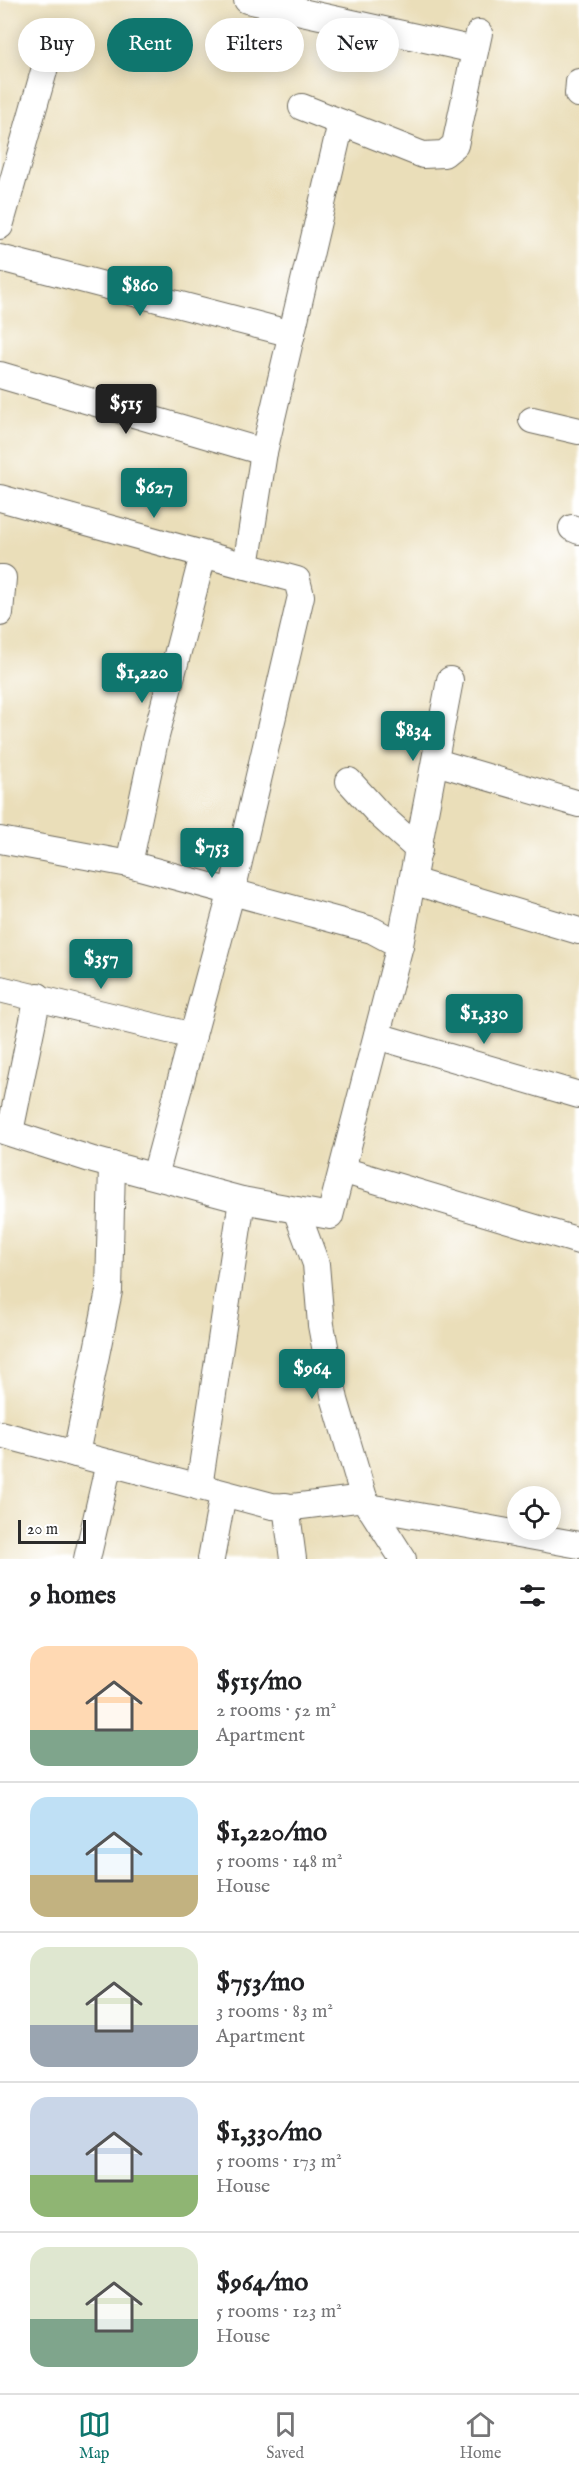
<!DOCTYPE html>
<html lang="en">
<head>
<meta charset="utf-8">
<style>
	body { margin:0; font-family:"IM FELL English",serif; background:#f6f6f6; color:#202124; height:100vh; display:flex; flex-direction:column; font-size:22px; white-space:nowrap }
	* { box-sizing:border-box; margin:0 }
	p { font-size:20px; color:#757577 }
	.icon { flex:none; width:33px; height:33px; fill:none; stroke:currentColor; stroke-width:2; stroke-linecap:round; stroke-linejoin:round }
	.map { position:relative; height:1559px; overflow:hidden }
	.drawer { display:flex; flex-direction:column; background:#fff; flex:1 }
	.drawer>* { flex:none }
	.banner { position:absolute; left:18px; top:18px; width:543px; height:54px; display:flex; gap:12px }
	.fabs { position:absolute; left:507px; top:1486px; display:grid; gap:12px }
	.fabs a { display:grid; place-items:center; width:54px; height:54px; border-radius:50%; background:#fff; box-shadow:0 3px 15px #0003; font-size:30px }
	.scale { position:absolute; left:18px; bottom:15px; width:68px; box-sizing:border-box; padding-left:6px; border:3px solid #2b2b2b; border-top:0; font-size:16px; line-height:21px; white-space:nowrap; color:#2b2b2b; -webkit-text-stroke:4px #fff; paint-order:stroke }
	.price { position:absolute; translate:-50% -51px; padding:0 14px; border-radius:6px; background:#0f766e; color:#fff; font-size:20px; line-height:39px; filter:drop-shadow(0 2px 3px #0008) }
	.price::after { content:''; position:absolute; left:50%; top:36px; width:18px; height:14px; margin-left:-9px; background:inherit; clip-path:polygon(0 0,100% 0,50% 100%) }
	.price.current { background:#222; color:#fff }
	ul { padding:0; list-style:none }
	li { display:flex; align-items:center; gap:18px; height:150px; padding:0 30px }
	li+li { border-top:2px solid #e0e0e0 }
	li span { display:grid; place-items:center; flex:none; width:168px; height:120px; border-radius:18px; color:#555 }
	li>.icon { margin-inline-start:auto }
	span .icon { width:72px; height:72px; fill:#fffc; stroke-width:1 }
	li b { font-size:26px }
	h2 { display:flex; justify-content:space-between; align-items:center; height:72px; padding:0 30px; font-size:26px }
	.chip { padding:0 21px; border-radius:27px; background:#fff; box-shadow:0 3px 15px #0003; font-size:21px; line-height:54px }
	.chip.current { background:#0f766e; color:#fff }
	.tabs { display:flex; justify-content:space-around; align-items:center; height:84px; border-top:2px solid #e0e0e0; background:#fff; font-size:16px; color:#757577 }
	.tabs a { display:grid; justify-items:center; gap:3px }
	.tabs .current { color:#0f766e }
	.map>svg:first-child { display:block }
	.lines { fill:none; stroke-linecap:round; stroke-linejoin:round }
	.street-casing { stroke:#6e6a5d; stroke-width:28 }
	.street { stroke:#fff; stroke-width:26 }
</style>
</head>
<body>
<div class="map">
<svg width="579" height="1559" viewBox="0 0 579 1559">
	<rect width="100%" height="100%" fill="#fff"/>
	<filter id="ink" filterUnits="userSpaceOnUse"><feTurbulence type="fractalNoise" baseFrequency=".0167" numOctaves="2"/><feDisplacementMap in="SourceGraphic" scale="12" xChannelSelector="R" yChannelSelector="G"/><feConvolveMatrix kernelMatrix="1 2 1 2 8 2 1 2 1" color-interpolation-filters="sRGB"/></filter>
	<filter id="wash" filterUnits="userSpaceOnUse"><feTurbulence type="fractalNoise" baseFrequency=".008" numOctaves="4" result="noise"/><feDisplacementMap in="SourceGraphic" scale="24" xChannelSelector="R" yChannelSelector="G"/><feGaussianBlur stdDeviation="1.35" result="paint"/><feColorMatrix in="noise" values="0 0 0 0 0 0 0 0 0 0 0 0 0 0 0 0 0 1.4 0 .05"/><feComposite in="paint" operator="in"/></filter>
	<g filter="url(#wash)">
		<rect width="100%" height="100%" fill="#eadeb9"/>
	</g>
	<g filter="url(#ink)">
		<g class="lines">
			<g class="street-casing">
				<g id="street">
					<path d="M247,0l228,50"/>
					<path d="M578,94l1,-12"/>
					<path d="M302,107l121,48 21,-1 11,-9 24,-112"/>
					<path d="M0,226l44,-155"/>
					<path d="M0,258l292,76"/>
					<path d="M0,375l264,77"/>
					<path d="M532,420l47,11"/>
					<path d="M0,498l297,82 4,16 -67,287 -79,293"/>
					<path d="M572,528l7,3"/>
					<path d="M246,566l18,-114 77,-329"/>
					<path d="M0,578h3l-3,35"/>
					<path d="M436,762l143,42"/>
					<path d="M349,781l30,33 40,36"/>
					<path d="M0,840l129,24 243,66 28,15"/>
					<path d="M129,864l26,-124 48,-185"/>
					<path d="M412,881l167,50"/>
					<path d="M0,989l193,47"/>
					<path d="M377,1036l202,59"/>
					<path d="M0,1130l93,30 149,40 88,16 70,-271 50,-265"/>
					<path d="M10,1132l28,-136"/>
					<path d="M342,1170l237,71"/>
					<path d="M296,1210l20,54 5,61 14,75 29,98 39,61"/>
					<path d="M0,1434l272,72 21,1 71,-9"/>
					<path d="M76,1454l33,-163 3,-126"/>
					<path d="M199,1487l43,-287"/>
					<path d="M286,1506l7,53"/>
					<path d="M369,1507l210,38"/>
					<path d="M87,1559l22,-96"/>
					<path d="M211,1559l12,-65"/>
				</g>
			</g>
			<use href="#street" class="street"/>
		</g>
	</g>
</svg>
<div class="fabs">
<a><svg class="icon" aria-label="locate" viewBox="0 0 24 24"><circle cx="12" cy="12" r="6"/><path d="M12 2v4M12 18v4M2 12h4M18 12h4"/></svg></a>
</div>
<div class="scale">20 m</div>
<b class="price" style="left:140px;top:317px">$860</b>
<b class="price current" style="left:126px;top:435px">$515</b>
<b class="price" style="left:154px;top:519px">$627</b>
<b class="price" style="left:142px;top:704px">$1,220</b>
<b class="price" style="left:413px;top:762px">$834</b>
<b class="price" style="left:212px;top:879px">$753</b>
<b class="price" style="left:101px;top:990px">$357</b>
<b class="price" style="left:484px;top:1045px">$1,330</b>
<b class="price" style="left:312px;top:1400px">$964</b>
<div class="banner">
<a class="chip">Buy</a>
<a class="chip current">Rent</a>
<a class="chip">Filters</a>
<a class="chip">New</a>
</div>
</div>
<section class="drawer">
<h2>9 homes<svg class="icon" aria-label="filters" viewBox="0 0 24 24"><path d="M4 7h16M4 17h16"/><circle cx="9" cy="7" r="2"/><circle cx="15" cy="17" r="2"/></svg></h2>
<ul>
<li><span style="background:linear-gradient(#ffd9b3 70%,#7fa58c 0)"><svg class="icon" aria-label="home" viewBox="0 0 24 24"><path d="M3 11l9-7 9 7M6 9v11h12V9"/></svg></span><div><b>$515/mo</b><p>2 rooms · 52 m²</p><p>Apartment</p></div></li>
<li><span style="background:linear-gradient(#bfe0f5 65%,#c2b280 0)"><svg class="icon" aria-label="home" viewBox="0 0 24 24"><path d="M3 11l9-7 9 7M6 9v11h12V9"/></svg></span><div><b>$1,220/mo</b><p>5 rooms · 148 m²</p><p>House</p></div></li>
<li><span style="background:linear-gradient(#dfe7d0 65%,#9aa5b1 0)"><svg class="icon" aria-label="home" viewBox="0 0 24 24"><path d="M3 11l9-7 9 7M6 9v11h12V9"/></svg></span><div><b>$753/mo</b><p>3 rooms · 83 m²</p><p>Apartment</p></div></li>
<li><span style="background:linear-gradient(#c9d6e8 65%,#8fb573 0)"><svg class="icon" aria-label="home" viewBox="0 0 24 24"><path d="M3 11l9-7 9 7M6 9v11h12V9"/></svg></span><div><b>$1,330/mo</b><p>5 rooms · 173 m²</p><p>House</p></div></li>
<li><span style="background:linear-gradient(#dfe7d0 60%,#7fa58c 0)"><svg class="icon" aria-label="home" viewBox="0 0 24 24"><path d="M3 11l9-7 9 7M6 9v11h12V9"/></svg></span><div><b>$964/mo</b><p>5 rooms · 123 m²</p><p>House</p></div></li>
</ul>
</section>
<nav class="tabs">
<a class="current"><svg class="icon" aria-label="map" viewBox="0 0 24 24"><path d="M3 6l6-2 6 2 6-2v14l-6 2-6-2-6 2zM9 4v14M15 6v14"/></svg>Map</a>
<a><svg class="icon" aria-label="saved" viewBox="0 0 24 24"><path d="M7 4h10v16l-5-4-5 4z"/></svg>Saved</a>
<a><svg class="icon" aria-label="home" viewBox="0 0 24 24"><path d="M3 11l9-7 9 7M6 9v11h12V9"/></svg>Home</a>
</nav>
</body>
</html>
